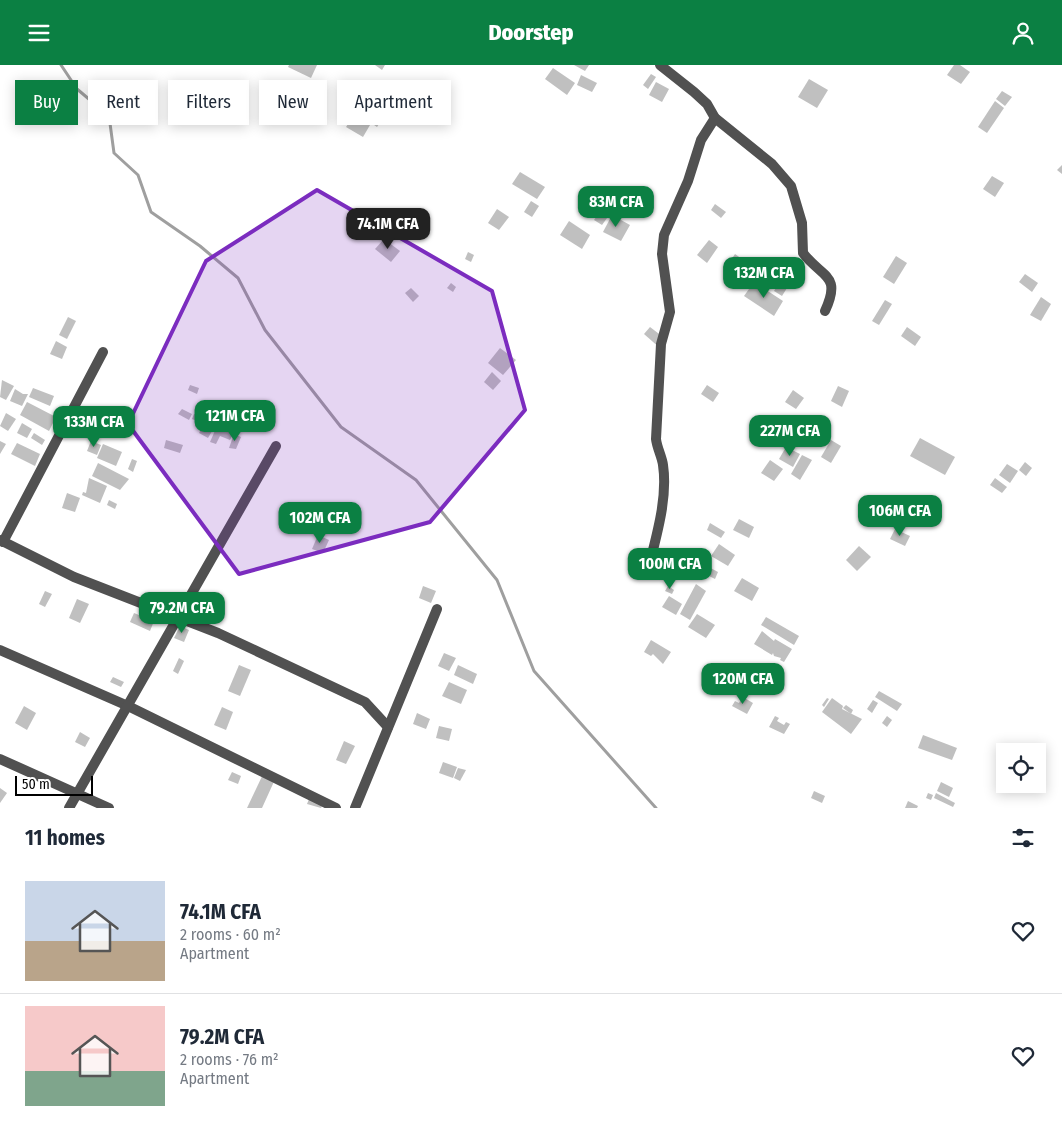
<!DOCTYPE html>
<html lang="en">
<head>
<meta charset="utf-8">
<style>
	body { margin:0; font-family:"Fira Sans Condensed",sans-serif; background:#f2f2f3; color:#1f2937; height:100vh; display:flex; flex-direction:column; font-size:19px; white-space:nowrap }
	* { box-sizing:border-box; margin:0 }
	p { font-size:16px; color:#747a83 }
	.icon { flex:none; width:28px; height:28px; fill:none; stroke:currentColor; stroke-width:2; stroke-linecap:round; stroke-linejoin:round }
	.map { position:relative; height:743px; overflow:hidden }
	.sheet { display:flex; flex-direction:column; background:#fff; flex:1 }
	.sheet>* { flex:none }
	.banner { position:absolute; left:15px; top:15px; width:500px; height:45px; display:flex; gap:10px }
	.fabs { position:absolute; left:996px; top:678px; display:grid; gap:10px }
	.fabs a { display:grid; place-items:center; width:50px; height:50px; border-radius:0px; background:#fff; box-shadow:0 2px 12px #0003; font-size:25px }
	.scale { position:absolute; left:15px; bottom:12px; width:78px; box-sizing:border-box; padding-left:5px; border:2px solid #000; border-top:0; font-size:14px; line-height:18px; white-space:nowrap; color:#000; -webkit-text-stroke:4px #fff; paint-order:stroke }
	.price { position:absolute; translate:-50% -42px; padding:0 11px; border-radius:10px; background:#0b8043; color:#fff; font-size:16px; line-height:32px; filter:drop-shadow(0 1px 2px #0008) }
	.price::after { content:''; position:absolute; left:50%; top:30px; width:15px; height:11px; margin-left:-8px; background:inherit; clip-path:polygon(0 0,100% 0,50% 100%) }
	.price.active { background:#222; color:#fff }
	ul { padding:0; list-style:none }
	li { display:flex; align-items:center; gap:15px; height:125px; padding:0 25px }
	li+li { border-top:1px solid #e0e1e3 }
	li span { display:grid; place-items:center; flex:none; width:140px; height:100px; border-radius:0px; color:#555 }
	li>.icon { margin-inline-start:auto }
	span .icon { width:60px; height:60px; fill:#fffc; stroke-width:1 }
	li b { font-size:21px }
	h2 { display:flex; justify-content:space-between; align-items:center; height:60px; padding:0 25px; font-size:21px }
	.tag { padding:0 18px; border-radius:0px; background:#fff; box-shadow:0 2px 12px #0003; font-size:18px; line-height:45px }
	.tag.active { background:#0b8043; color:#fff }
	header { display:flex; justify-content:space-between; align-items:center; height:65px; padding:0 25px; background:#0b8043; color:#fff; font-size:22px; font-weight:800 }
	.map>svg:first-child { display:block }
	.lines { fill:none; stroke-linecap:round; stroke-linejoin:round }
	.stream { stroke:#9f9f9f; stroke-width:3 }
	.building { fill:#c0c0c0 }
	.minor { stroke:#515151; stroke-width:10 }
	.marked { fill:#7b2cbf; fill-opacity:0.2; stroke:#7b2cbf; stroke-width:4; stroke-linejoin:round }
</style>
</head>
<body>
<header><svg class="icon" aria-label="menu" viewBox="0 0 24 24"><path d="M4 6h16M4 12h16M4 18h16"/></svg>Doorstep<svg class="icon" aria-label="person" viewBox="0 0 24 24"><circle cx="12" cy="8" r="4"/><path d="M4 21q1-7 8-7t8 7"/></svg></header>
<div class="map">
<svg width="1062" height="743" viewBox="0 0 1062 743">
	<rect width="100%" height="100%" fill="#fff"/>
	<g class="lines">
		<path class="stream" d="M61,0l16,24 32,27 5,37 24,22 13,37 49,34 38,32 27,52 76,97 75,53 81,100 37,91 122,137"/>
	</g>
	<g class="building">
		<path d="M289,0h28l-6,13 -23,-11z"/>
		<path d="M375,0h10l-3,5z"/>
		<path d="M574,0h15l-4,6z"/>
		<path d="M954,0h6l10,7 -9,12 -14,-9z"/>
		<path d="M553,3l22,15 -8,12 -22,-16z"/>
		<path d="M651,9l5,3 -8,12 -5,-4z"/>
		<path d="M581,10l16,8 -5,9 -15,-7z"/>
		<path d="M809,14l19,11 -11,18 -19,-11z"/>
		<path d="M656,17l13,7 -7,13 -13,-7z"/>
		<path d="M1002,26l10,6 -7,9 -9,-7z"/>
		<path d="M362,36l23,14 -8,12 -22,-15z"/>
		<path d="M995,36l9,7 -17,25 -9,-6z"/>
		<path d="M354,50l16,10 -7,12 -17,-10z"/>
		<path d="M1062,100v9l-5,-4z"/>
		<path d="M520,107l25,15 -8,12 -25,-15z"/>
		<path d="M992,111l12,7 -9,14 -12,-8z"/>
		<path d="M531,136l8,5 -7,11 -8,-5z"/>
		<path d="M715,139l11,8 -5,6 -10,-8z"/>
		<path d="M497,144l12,8 -10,13 -11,-7z"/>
		<path d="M602,144l8,5 -8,11 -8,-5z"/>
		<path d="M612,150l18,10 -9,16 -18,-9z"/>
		<path d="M569,156l21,14 -8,14 -22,-14z"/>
		<path d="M384,174l16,12 -9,11 -16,-13z"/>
		<path d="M709,175l9,7 -11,16 -10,-8z"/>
		<path d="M468,187l6,3 -3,7 -6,-3z"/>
		<path d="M735,189l7,5 -11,17 -7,-5z"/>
		<path d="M896,191l11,7 -13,21 -11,-7z"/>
		<path d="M1025,209l13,9 -6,9 -13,-10z"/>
		<path d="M754,217l29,19 -9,15 -30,-20z"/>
		<path d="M451,218l5,4 -3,5 -6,-4z"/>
		<path d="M779,218l8,5 -5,8 -8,-5z"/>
		<path d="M411,223l8,8 -6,6 -8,-9z"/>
		<path d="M1041,232l10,7 -10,17 -11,-6z"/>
		<path d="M885,235l7,4 -13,21 -7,-4z"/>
		<path d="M68,252l8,4 -9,18 -8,-4z"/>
		<path d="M650,262l17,13 -6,9 -17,-15z"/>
		<path d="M907,262l14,10 -6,9 -14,-10z"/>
		<path d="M56,276l11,6 -5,12 -12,-5z"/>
		<path d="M500,283l16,12 -13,15 -15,-12z"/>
		<path d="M492,307l9,9 -8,9 -9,-8z"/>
		<path d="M2,315l12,6 -8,14 -6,-3z"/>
		<path d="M190,320l9,3 -2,6 -9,-4z"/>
		<path d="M707,320l12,8 -6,9 -12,-8z"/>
		<path d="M838,321l11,5 -7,16 -11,-6z"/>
		<path d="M33,323l21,8 -4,10 -21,-9z"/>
		<path d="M15,324l8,5h5l-6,12 -12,-5z"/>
		<path d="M793,325l11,8 -8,11 -11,-7z"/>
		<path d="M27,337l29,15 -7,14 -29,-16z"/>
		<path d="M182,344l10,5 -3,6 -11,-6z"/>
		<path d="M6,348l10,6 -8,12 -8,-5z"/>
		<path d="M194,349l10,3 -2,6 -10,-4z"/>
		<path d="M206,356l9,5 -7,12 -9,-5z"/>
		<path d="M22,358l10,6 -5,9 -10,-5z"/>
		<path d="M217,361l16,8 -3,6 -10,-4 -4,8 -6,-2z"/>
		<path d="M34,368l11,7 -3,5 -11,-7z"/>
		<path d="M234,369l7,3 -5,12 -7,-1z"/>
		<path d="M920,373l35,19 -10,18 -35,-19z"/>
		<path d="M166,375l17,5 -3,8 -16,-5z"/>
		<path d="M831,375l10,6 -10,17 -10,-6z"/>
		<path d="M0,376l6,3 -6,10z"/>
		<path d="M91,376l10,4 -4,10 -10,-4z"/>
		<path d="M17,378l23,11 -5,12 -24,-12z"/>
		<path d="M103,379l19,8 -6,14 -19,-8z"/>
		<path d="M786,382l14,7 -7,13 -14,-8z"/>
		<path d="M802,390l10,5 -12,20 -9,-6z"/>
		<path d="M132,394l5,2 -4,11 -5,-3z"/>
		<path d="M770,395l13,9 -9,12 -13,-8z"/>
		<path d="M1025,397l7,6 -6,8 -7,-6z"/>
		<path d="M98,398l31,16 -9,11 -28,-14z"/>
		<path d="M1007,399l11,7 -8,12 -11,-8z"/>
		<path d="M89,413l18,8 -7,17 -18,-8 1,-3 3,1z"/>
		<path d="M995,413l12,9 -5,6 -12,-8z"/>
		<path d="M67,428l13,5 -5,14 -13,-4z"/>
		<path d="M109,435l8,4 -2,5 -8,-4z"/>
		<path d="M739,454l15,8 -5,11 -16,-8z"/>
		<path d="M710,458l15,9 -4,6 -14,-8z"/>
		<path d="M895,464l15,7 -5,10 -15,-7z"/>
		<path d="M318,470l11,5 -6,13 -11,-4z"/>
		<path d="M719,479l16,11 -7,11 -17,-10z"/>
		<path d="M859,481l12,11 -14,14 -11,-11z"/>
		<path d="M705,500l13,7 -3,7 -14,-7z"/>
		<path d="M742,513l17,10 -7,13 -18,-10z"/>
		<path d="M696,519l10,7 -16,29 -10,-6z"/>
		<path d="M423,521l13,5 -5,12 -12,-5z"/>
		<path d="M668,521l6,4 -2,4 -7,-3z"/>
		<path d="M45,526l7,3 -7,13 -6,-3z"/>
		<path d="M669,531l13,8 -6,11 -14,-8z"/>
		<path d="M77,534l12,5 -9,19 -11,-5z"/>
		<path d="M134,548l20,8 -4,10 -20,-9z"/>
		<path d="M697,549l18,11 -9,13 -18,-11z"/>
		<path d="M766,552l33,19 -5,9 -33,-20z"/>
		<path d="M180,561l9,4 -5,12 -10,-4z"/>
		<path d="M762,566l12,10 1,-2 17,10 -8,13 -4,-2 1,-2 -7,-2 -1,-3 -1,2 -18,-11z"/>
		<path d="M651,575l20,12 -8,12 -10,-10 -2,2 -7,-4z"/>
		<path d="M444,588l12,5 -7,13 -11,-5z"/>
		<path d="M179,593l5,3 -6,13 -5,-3z"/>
		<path d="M239,600l12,5 -11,26 -12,-5z"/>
		<path d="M458,600l19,9 -4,10 -19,-9z"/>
		<path d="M113,612l11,5 -3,5 -11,-5z"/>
		<path d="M449,617l18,8 -6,14 -19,-8z"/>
		<path d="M879,626l23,13 -5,7 -22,-14z"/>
		<path d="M743,632l10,6 -6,11 -15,-8 3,-5 4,2z"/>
		<path d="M827,633l2,1 -5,8 -2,-2z"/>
		<path d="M832,633l11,8 -1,3 20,10 -11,15 -29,-22z"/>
		<path d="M873,635l5,3 -6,10 -5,-4z"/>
		<path d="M846,640l7,5 -2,4 -8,-6z"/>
		<path d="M24,641l12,7 -9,17 -12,-7z"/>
		<path d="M222,642l11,5 -7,18 -12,-5z"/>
		<path d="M417,648l13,6 -4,10 -13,-5z"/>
		<path d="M775,651l4,2 -2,3 7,4 2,-3 4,2 -6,10 -15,-7z"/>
		<path d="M887,651l5,4 -5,7 -5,-4z"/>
		<path d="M439,661l13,3 -3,12 -13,-3z"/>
		<path d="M80,667l10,6 -5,9 -10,-5z"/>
		<path d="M923,670l34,13 -5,12 -34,-12z"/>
		<path d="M344,676l11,5 -9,18 -10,-4z"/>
		<path d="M443,697l14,5 -4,11 -14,-5z"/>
		<path d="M458,703l8,2 -6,11 -6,-3z"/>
		<path d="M265,705l12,5 -15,33h-15z"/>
		<path d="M232,707l9,4 -3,8 -10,-4z"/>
		<path d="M941,717l12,6 -4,9 -12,-6z"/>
		<path d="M0,723l7,5 -7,10z"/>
		<path d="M814,726l11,5 -3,7 -11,-5z"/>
		<path d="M928,728l5,2 -2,5 -5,-2z"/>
		<path d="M936,728l19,10 -2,4 -19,-9z"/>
		<path d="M311,729l14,6 -4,8 -14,-4z"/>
		<path d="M908,736l10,5 -1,2h-12z"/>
	</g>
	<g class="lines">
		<g class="minor">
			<path d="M660,0l34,27 13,12 8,14 57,46 19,22 11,37 1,30c19,25 39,21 22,58"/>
			<path d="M0,475l74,37 144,56 147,69 23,25"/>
			<path d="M3,477l100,-190"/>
			<path d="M648,505c8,-33 20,-71 15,-105 -1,-8 -6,-17 -7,-26l5,-95 9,-32 -8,-58 2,-19 24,-54 13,-41 14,-22"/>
			<path d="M0,585l128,56 208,102"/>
			<path d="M0,694l109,49"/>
			<path d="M69,743l207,-362"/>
			<path d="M355,743l82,-199"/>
		</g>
	</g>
	<path class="marked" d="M317,125l175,101 33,119 -95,112 -191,52 -111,-150 78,-163z"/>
</svg>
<div class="fabs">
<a><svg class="icon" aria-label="locate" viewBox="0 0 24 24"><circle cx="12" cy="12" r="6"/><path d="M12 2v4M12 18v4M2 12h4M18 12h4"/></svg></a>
</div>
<div class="scale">50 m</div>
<b class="price" style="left:616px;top:163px">83M CFA</b>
<b class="price active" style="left:388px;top:185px">74.1M CFA</b>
<b class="price" style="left:764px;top:234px">132M CFA</b>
<b class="price" style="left:235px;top:377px">121M CFA</b>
<b class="price" style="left:94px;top:383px">133M CFA</b>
<b class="price" style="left:790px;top:392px">227M CFA</b>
<b class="price" style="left:900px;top:472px">106M CFA</b>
<b class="price" style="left:320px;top:479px">102M CFA</b>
<b class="price" style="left:670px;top:525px">100M CFA</b>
<b class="price" style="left:182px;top:569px">79.2M CFA</b>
<b class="price" style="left:743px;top:640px">120M CFA</b>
<div class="banner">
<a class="tag active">Buy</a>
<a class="tag">Rent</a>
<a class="tag">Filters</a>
<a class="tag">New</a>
<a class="tag">Apartment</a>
</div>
</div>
<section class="sheet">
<h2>11 homes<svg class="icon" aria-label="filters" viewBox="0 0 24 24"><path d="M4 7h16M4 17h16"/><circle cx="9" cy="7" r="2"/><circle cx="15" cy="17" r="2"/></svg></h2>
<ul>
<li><span style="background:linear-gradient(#c9d6e8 60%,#b9a48a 0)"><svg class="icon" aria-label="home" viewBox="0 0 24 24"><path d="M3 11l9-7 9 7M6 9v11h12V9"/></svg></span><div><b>74.1M CFA</b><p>2 rooms · 60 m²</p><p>Apartment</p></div><svg class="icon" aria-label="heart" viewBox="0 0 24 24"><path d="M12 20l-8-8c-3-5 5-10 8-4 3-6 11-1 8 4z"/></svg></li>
<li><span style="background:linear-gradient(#f6c9c9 65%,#7fa58c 0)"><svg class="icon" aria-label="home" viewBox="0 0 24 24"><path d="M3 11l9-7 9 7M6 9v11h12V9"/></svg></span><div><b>79.2M CFA</b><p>2 rooms · 76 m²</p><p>Apartment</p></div><svg class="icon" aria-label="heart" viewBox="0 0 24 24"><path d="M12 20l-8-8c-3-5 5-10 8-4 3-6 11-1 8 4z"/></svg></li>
</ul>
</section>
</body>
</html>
